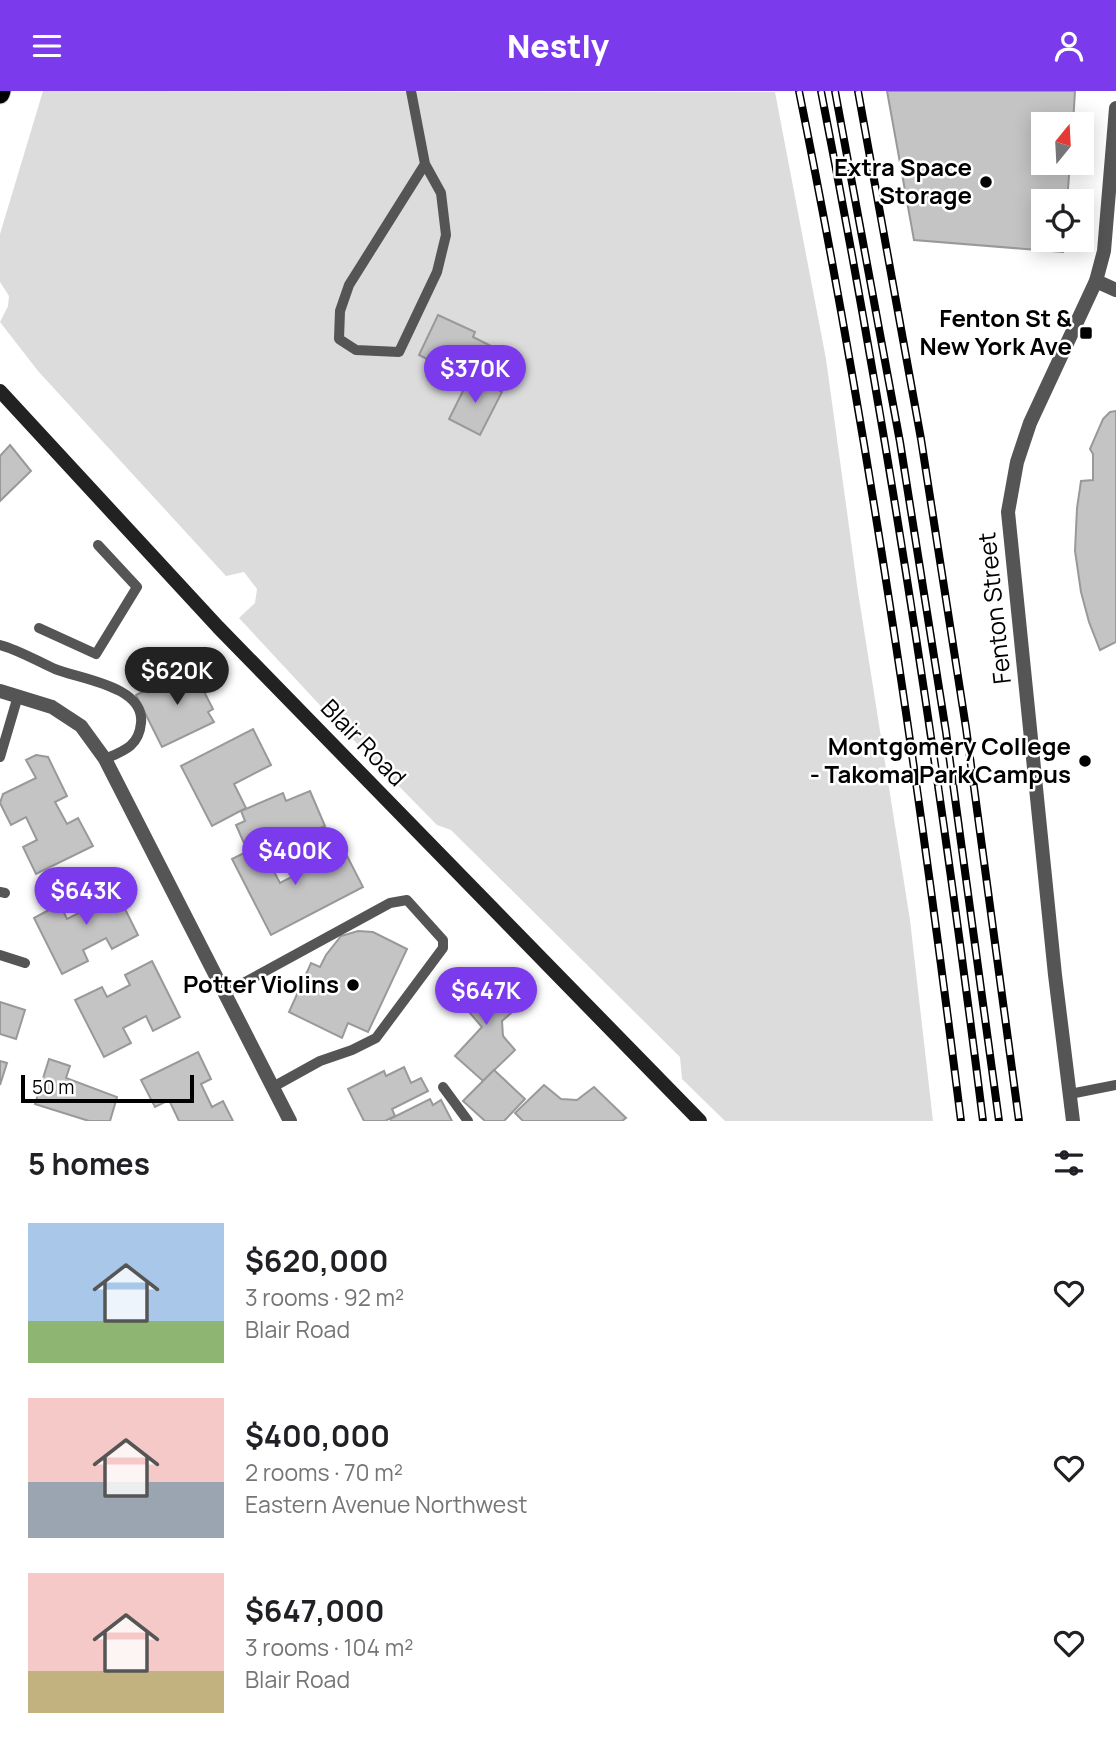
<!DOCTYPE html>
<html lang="en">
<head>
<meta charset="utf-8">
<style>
	body { margin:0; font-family:Manrope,sans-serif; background:#f6f6f6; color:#202124; height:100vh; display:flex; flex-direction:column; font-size:26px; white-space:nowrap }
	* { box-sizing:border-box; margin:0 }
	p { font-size:23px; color:#757577 }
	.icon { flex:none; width:38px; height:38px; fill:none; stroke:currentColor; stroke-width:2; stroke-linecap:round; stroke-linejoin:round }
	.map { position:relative; height:1030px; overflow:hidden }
	.details { display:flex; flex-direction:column; background:#fff; flex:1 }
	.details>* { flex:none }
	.needle { width:46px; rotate:18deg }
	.controls { position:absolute; left:1031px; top:21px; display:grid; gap:14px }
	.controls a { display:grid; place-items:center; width:63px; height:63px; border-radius:0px; background:#fff; box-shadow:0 4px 18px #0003; font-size:35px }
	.scale { position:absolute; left:21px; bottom:18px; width:173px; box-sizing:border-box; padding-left:7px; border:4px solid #000; border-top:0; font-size:19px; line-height:24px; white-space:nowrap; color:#000; -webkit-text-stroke:5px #fff; paint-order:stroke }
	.price { position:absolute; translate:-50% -60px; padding:0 16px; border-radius:24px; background:#7c3aed; color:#fff; font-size:23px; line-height:46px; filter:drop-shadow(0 2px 4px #0008) }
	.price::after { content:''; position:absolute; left:50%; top:42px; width:21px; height:16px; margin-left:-10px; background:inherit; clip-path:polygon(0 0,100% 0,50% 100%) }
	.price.on { background:#222; color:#fff }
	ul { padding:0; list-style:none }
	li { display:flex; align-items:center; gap:21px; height:175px; padding:0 28px }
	li span { display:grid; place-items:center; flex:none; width:196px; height:140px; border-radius:0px; color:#555 }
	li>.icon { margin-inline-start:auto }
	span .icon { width:84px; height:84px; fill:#fffc; stroke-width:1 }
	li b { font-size:30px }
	h2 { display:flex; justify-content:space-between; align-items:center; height:84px; padding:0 28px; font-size:30px }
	header { display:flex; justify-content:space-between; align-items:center; height:91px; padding:0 28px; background:#7c3aed; color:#fff; font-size:32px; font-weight:800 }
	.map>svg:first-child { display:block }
	.green { fill:#dcdcdc }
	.building { fill:#c4c4c4; stroke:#999; stroke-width:2 }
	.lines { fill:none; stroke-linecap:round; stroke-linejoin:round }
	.trunk-casing { stroke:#dbdbdb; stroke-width:21 }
	.service { stroke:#555; stroke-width:10 }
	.minor { stroke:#555; stroke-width:14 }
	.tertiary { stroke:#555; stroke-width:14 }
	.secondary { stroke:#222; stroke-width:14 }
	.trunk { stroke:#000; stroke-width:19 }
	.rail-casing { stroke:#000; stroke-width:8 }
	.rail { stroke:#fff; stroke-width:5; stroke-dasharray:16; stroke-linecap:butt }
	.poi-dot { fill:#000; stroke:#fff; stroke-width:2.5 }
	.labels { text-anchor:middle; stroke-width:5; stroke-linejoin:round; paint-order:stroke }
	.poi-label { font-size:24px; font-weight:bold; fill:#000; stroke:#fff; text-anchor:end }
	.street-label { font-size:24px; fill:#000; stroke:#fff }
</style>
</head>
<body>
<header><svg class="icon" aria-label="menu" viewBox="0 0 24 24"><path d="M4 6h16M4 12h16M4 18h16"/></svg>Nestly<svg class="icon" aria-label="person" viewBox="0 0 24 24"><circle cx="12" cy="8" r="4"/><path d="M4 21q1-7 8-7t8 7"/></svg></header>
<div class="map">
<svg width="1116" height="1030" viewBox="0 0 1116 1030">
	<rect width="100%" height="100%" fill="#fff"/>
	<path class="green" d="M43,0l732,1 51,267 32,233 52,328 23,201h-208l-43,-42 -2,-22 -229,-227 -14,-5 -107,-109 -91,-98 16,-15 2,-14 -13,-17 -18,4 -188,-205 -38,-49 8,-16 1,-10 -9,-14v-48z"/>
	<g class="building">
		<path d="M887,0h188l-2,33h-30v39h27l-3,38h-24v39h21l-1,12 -149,-12z"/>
		<path d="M438,224l37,17 -2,5 24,12 -14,31 -24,-12 -2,6 -38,-19z"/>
		<path d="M471,284l31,17 -22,43 -31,-16z"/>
		<path d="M1116,320v231l-16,8 -11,-28 -8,-30 -6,-41 2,-43 4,-27 12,-1v-26l-3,-5 13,-30 7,-7z"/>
		<path d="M10,354l21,26 -31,30v-45z"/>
		<path d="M192,577l21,41 -5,3 6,10 -52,25 -26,-52z"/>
		<path d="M253,638l18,36 -37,19 12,24 -34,18 -31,-60z"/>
		<path d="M36,664l12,2 19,39 -12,6 12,22 11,-6 15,28 -57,28 -13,-27 14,-7 -11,-23 -15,8 -11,-22 3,-9 33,-16 -10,-18z"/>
		<path d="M310,700l15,35 -62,26 -3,-7 -13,5 -11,-25 9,-4 -4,-10 42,-18 3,8z"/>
		<path d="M260,754l20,38 64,-33 19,37 -92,48 -39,-76z"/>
		<path d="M110,788l28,56 -26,14 -6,-11 -23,12 5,11 -26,13 -28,-56 26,-14 7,15 24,-12 -8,-14z"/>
		<path d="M358,840l15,1 34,17 -39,83 -20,-9 -6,15 -53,-26 22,-49 9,4 6,-12 15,-19z"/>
		<path d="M152,870l28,56 -27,14 -7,-15 -23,12 8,15 -27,14 -29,-57 27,-13 5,10 23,-12 -5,-10z"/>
		<path d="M483,882l34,35 -15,13 1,15 12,14 -32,31 -28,-25 27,-29 -25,-29z"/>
		<path d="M0,911l25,8 -9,29 -16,-5z"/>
		<path d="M198,961l13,27 -10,5 11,23 11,-6 10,20h-54l-10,-21 -14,7 -14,-27z"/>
		<path d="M49,968l21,7 -4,12 51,19 -7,24h-21l-54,-17z"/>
		<path d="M0,970l7,2 -7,22z"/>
		<path d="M404,976l7,16 10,-5 7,13 -36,18 3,7 -10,5h-21l-16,-32 36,-18 2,5z"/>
		<path d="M494,979l31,29 -21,22h-19l-22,-20z"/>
		<path d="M544,994l17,14 16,1 17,-13 32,31 -4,3h-99l-8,-8z"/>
		<path d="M430,1008l3,6 8,-5 11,21h-61l-1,-2z"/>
	</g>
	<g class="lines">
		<g class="trunk-casing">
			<path id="trunk" d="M0,3l1,-3"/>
		</g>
		<g class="service">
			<path d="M411,0l14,73 16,29 5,42 -9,37 -38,80 -43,-2 -17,-11 1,-28 9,-26 76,-121"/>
			<path d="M39,537l57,26 41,-67 -39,-42"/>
			<path d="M0,554c19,5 37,16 55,24 25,10 90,17 86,54 -2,23 -17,28 -36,36"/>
			<path d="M0,666l18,-61"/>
			<path d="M0,801l5,1"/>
			<path d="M0,864l25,8"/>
			<path d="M225,902l165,-90 17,-3 36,40v8l-67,90 -24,12 -32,11 -47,26"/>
			<path d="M443,996l25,34"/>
			<path d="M1070,1003l46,-9"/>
		</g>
		<path class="minor" d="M1096,190l20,9"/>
		<g class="tertiary">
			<path d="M0,600l52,16 29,19 24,33 185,362"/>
			<path d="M1073,1030l-18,-146 -47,-463 9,-50 13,-39 66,-142 8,-30 12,-143"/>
		</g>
		<path class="secondary" d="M0,300l218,236 482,494"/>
		<use href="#trunk" class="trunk"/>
		<g class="rail-casing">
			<g id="rail">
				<path d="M799,0c69,340 119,686 162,1030"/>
				<path d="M821,0c67,341 119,685 162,1030"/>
				<path d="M835,0l65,351 46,290 53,389"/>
				<path d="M858,0l63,348 45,289 53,393"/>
			</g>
		</g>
		<use href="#rail" class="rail"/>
	</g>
	<g class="poi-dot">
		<circle cx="986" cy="91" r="7"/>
		<rect x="1079" y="235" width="14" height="14" rx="3.5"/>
		<circle cx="1085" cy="670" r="7"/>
		<circle cx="353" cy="894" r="7"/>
	</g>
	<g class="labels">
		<g class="poi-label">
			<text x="972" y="85">Extra Space<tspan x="972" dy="28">Storage</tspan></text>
			<text x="1072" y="236">Fenton St &amp;<tspan x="1072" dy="28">New York Ave</tspan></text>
			<text x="1071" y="664">Montgomery College<tspan x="1071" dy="28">- Takoma Park Campus</tspan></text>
			<text x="339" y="902">Potter Violins</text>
		</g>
		<g class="street-label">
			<text transform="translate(995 517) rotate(-96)" y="8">Fenton Street</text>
			<text transform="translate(363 652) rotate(46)" y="8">Blair Road</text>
		</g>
	</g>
</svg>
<div class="controls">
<a><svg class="needle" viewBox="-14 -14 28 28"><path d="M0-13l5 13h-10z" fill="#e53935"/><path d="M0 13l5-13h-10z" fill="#757577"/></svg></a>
<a><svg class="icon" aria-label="locate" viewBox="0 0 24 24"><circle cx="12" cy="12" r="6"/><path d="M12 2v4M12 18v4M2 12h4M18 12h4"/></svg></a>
</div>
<div class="scale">50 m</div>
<b class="price" style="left:475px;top:314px">$370K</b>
<b class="price on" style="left:177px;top:616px">$620K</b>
<b class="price" style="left:295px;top:796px">$400K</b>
<b class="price" style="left:86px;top:836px">$643K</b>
<b class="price" style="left:486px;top:936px">$647K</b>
</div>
<section class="details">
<h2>5 homes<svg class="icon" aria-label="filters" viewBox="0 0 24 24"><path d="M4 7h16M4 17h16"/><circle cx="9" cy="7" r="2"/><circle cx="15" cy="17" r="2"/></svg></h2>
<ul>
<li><span style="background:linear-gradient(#a9c7e8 70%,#8fb573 0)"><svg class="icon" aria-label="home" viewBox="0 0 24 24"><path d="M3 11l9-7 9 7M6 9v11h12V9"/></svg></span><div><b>$620,000</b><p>3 rooms · 92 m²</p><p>Blair Road</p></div><svg class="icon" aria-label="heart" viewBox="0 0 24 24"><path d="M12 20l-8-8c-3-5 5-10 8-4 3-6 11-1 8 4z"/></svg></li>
<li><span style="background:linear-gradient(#f6c9c9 60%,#9aa5b1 0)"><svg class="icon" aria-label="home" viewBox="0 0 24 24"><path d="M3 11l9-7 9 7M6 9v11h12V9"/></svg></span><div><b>$400,000</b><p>2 rooms · 70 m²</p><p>Eastern Avenue Northwest</p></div><svg class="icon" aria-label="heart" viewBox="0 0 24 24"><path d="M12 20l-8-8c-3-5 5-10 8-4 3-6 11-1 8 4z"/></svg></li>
<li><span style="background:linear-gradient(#f6c9c9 70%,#c2b280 0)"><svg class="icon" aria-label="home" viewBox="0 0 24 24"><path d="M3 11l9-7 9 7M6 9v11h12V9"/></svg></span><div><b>$647,000</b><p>3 rooms · 104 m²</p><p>Blair Road</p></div><svg class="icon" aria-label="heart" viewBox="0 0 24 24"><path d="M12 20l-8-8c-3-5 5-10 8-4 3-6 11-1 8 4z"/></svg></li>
</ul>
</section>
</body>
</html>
